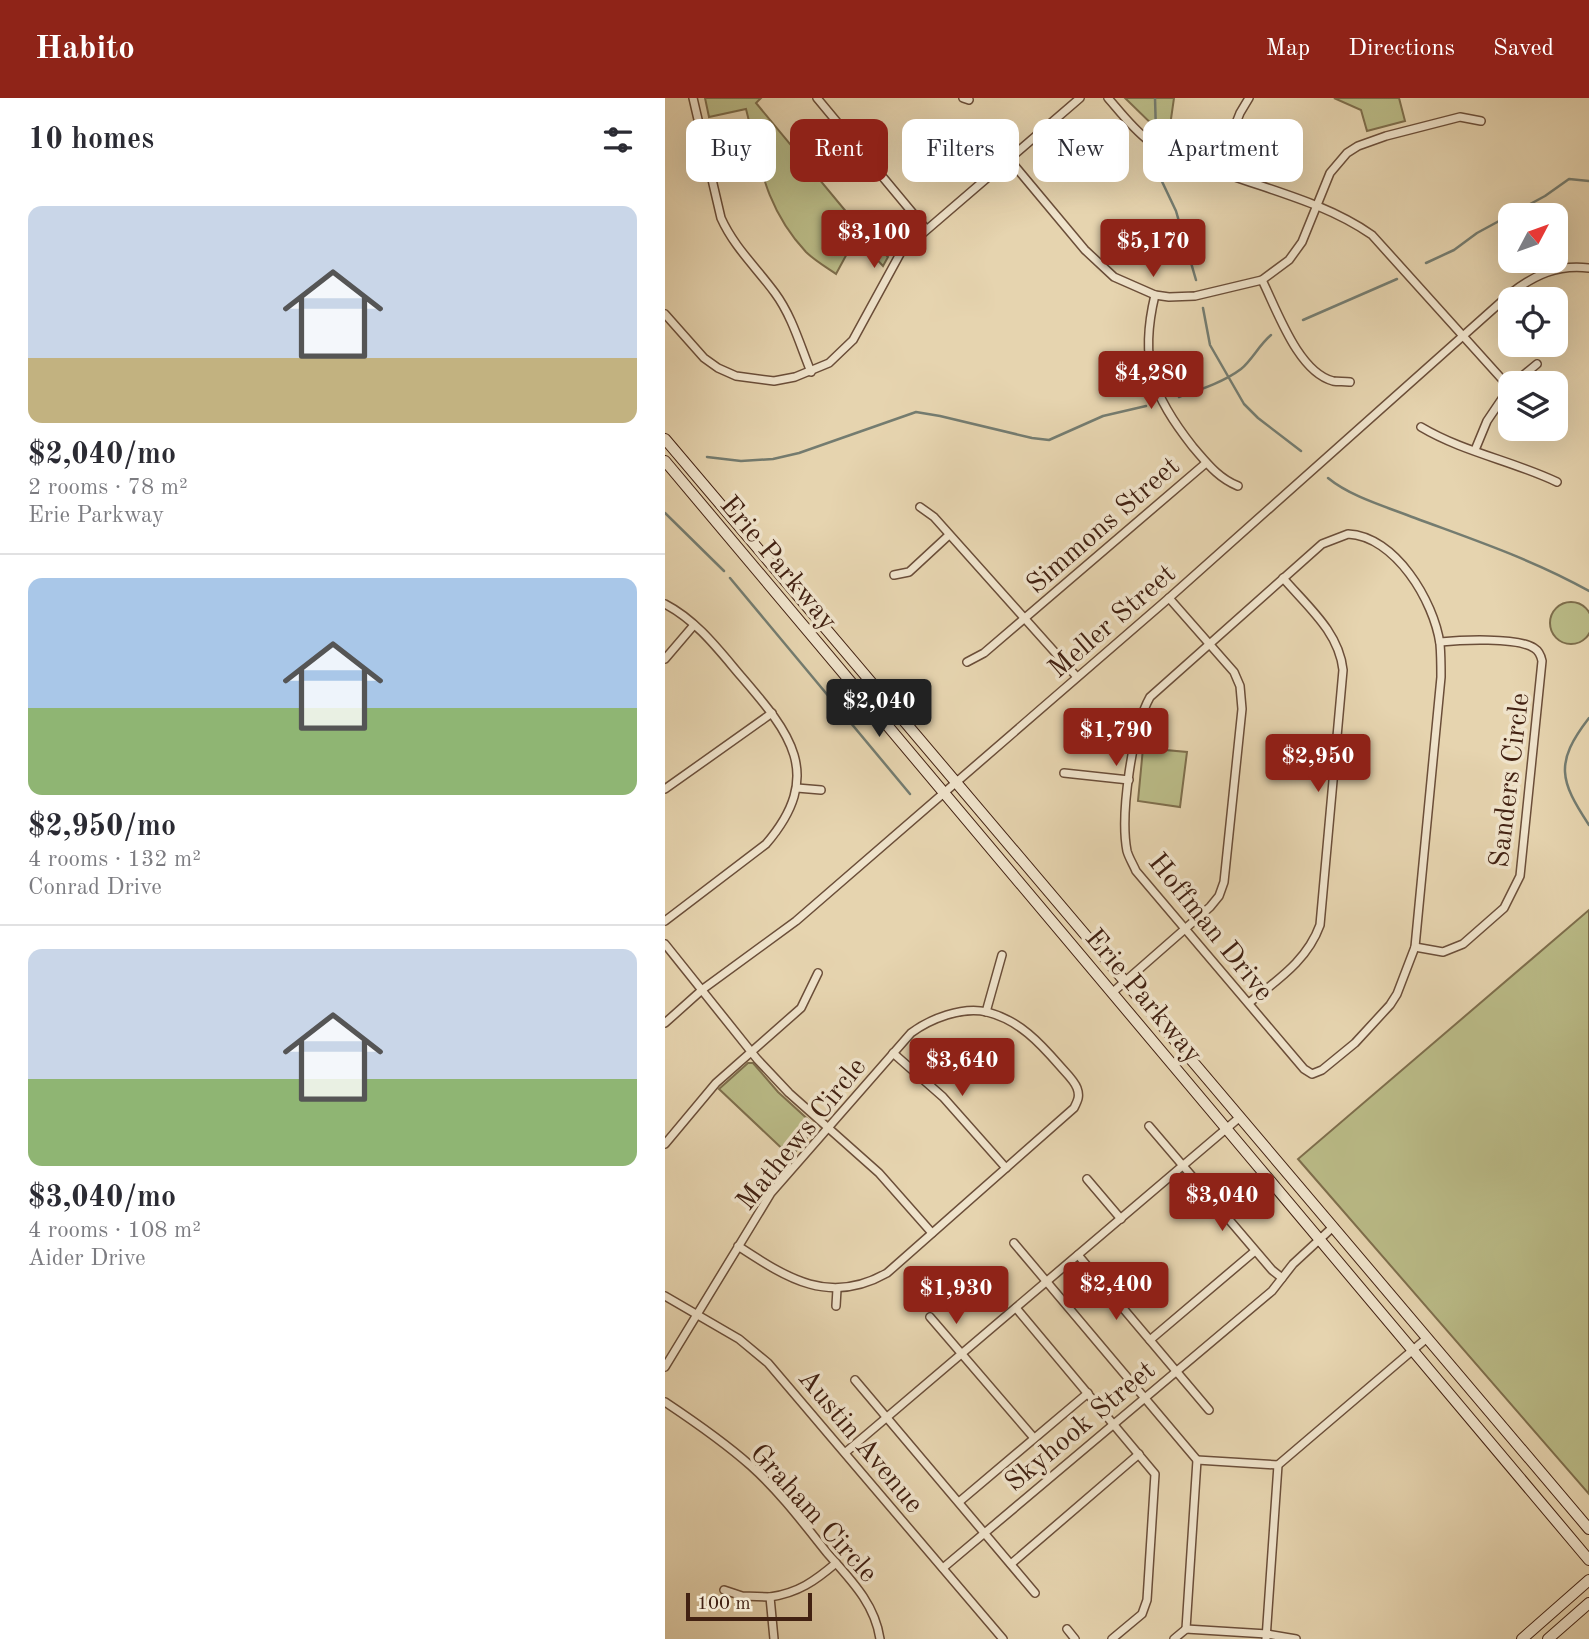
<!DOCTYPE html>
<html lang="en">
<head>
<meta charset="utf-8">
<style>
	body { margin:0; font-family:"Old Standard TT",serif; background:#f2f2f3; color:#2b2b33; height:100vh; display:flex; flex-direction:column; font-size:26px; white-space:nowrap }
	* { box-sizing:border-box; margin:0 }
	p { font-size:23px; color:#7c7c81 }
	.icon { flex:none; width:38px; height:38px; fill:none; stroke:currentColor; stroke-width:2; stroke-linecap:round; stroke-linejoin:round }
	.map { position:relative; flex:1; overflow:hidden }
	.sheet { display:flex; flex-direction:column; background:#fff; width:665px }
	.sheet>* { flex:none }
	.top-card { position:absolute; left:21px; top:21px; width:665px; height:63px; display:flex; gap:14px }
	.needle { width:46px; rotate:49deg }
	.controls { position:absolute; left:833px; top:105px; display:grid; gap:14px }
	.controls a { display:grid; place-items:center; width:70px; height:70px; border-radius:14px; background:#fff; box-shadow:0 7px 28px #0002; font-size:35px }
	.scale { position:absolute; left:21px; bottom:18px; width:126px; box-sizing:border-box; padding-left:7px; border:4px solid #422112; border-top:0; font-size:19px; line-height:24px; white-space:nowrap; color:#422112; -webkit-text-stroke:5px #efe3cb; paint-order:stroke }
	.price { position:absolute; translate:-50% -60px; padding:0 16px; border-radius:7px; background:#8f2418; color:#fff; font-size:23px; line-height:46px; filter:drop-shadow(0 2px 4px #0008) }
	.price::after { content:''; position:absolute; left:50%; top:42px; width:21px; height:16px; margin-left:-10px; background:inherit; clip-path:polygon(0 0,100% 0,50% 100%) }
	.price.current { background:#222; color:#fff }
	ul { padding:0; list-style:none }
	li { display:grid; align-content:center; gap:14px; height:371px; padding:0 28px }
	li+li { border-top:2px solid #e1e1e2 }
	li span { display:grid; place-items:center; height:217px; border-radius:14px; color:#555 }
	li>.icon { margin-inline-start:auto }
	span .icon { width:126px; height:126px; fill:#fffc; stroke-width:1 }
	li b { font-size:30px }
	h2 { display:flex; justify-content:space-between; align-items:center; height:84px; padding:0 28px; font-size:30px }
	.pill { padding:0 24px; border-radius:14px; background:#fff; box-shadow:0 7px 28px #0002; font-size:24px; line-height:63px }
	.pill.current { background:#8f2418; color:#fff }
	header { display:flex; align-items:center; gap:42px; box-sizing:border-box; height:98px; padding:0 35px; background:#8f2418; color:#fff }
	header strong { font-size:33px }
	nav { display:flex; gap:38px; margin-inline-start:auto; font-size:24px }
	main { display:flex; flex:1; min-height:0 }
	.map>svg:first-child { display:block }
	.green { fill:#babb87; stroke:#7e6e4c; stroke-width:2 }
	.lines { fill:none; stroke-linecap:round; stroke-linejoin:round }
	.stream { stroke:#747c70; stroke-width:2.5 }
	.minor-casing { stroke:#6b4e39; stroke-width:10 }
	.secondary-casing { stroke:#422112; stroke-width:12 }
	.minor { stroke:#efe3cb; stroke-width:7 }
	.secondary { stroke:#efe3cb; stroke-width:10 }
	.labels { text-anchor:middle; stroke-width:7; stroke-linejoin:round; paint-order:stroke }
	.street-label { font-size:28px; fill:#422112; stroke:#efe3cb }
</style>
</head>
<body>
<header>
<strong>Habito</strong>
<nav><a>Map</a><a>Directions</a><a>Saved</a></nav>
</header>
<main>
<section class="sheet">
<h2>10 homes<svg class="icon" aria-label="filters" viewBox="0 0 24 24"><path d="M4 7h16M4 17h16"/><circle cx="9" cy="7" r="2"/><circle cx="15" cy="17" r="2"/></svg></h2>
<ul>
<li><span style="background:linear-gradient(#c9d6e8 70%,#c2b280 0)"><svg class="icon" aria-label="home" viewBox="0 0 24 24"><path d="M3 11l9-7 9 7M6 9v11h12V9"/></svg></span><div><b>$2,040/mo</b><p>2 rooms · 78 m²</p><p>Erie Parkway</p></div></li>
<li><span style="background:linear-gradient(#a9c7e8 60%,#8fb573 0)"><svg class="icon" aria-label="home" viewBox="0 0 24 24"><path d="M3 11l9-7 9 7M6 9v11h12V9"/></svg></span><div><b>$2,950/mo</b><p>4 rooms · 132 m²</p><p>Conrad Drive</p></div></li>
<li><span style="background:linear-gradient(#c9d6e8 60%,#8fb573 0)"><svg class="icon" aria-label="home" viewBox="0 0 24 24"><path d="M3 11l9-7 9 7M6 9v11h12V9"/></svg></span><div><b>$3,040/mo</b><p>4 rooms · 108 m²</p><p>Aider Drive</p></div></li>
</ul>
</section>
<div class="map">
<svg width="924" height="1541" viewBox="0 0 924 1541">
	<rect width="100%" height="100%" fill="#e6d4af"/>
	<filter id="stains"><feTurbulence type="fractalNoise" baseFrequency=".00286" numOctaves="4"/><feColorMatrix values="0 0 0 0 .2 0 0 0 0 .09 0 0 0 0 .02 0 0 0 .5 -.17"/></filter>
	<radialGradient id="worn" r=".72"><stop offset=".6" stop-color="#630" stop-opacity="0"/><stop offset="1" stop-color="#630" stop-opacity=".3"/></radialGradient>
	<g class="green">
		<path d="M40,0h56l-5,5 102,123 30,31 -5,9 -27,-29 -20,37c-10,-7 -22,-14 -30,-22 -41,-44 -46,-88 -60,-143l-37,8z"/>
		<path d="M460,0h49l-6,42z"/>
		<path d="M669,0h65l6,23 -38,10 -6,-21z"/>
		<circle cx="906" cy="525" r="21"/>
		<path d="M478,650l44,4 -7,55 -42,-6z"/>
		<path d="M924,812v584l-291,-335z"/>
		<path d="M83,965h5l25,29 35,32v7l-22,26 -72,-68z"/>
	</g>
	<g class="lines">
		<g class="stream">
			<path d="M490,0l1,35"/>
			<path d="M493,62l-1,11 19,40 20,69"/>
			<path d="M761,165l28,-13 23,-17 68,-37 24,-17 20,2"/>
			<path d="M538,210l7,37 34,59 14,14 43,33"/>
			<path d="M638,222l94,-41"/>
			<path d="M514,299c20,-7 45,-15 62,-28 11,-9 18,-24 30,-34"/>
			<path d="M42,359l34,4 32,-2 26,-6 117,-41 24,4 92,22 17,2 54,-24 43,-10"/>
			<path d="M663,380c23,19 59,29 87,40 59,22 119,42 174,73"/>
			<path d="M0,415l59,58"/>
			<path d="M65,480l180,216"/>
			<path d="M924,620c-35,45 -29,63 0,107"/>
		</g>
		<g class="minor-casing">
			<g id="minor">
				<path d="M28,0l28,120c13,29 35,49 54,75 17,23 25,52 36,79"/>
				<path d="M152,0l109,131"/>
				<path d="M298,0l6,2"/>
				<path d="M443,0c13,15 25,31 41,43 16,11 35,17 54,24 56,23 119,35 169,70l137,152"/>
				<path d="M344,61l76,91 29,27 41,18 14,2 26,-1 67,-16 27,-20 13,-18 28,-69 17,-20 11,-7 28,-10 74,-19 21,4"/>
				<path d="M552,73l23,-58 9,-15"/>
				<path d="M597,182c15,30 36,92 71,101 5,1 12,0 17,1"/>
				<path d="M490,197c-16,66 -3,100 38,152 14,16 25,31 45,39"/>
				<path d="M0,216l39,44 14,10 18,8 38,5 21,-4 34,-14 24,-23 48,-88 179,-154"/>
				<path d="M849,285l23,-19"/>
				<path d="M756,329c42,25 92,34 136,55"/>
				<path d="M810,352l12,-29 23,-34"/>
				<path d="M255,409l14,10 143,160"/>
				<path d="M683,436c47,2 86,67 92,110 1,11 1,22 1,33l-26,270 -18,47 -7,11 -35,38 -33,27 -10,4 -8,-5 -168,-198c-3,-7 -7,-13 -9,-20 -7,-36 5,-122 23,-154l172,-153z"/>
				<path d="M229,477l15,-3 40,-37"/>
				<path d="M0,506c31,16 53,45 75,71 49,57 86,99 26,169l-101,77"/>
				<path d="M0,561l29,-34"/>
				<path d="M302,564l17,-9 222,-190"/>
				<path d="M399,675l65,7"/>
				<path d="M132,690l24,2"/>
				<path d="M0,691l107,-76"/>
				<path d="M0,846l92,115 32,34 90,80 53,60"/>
				<path d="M750,849l28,5 20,-8 41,-36 16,-32 22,-215c-1,-5 -3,-10 -8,-13 -17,-11 -74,-8 -94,-6"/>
				<path d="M448,894l97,-85 9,-11 5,-14 18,-173 -2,-23 -6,-14 -65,-74"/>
				<path d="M584,905c28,-23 58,-42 71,-78l23,-255c-4,-38 -36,-64 -60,-92"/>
				<path d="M321,914l16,-57"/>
				<path d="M0,925l38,-34 93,-68 373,-323 341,-304c24,-19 48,-30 79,-26"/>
				<path d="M228,955l50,44 63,71"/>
				<path d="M484,1028l123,144 10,8"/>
				<path d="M0,1046l51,-61 85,-75 17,-35"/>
				<path d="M422,1081l34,40"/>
				<path d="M349,1145l183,217 -11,169"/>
				<path d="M413,1157l131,155"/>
				<path d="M0,1198l74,43 29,24 235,276"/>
				<path d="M171,1208l1,-17"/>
				<path d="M351,1210l139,166 -8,126 -5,14 -30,25"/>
				<path d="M265,1219l104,121"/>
				<path d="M485,1242l105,-89"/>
				<path d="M0,1269l106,-174 140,-160c19,-14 51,-27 76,-21 32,8 53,31 73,54 6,7 14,14 17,22 3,8 1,12 -3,20l-187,165c-58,33 -100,5 -149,-27"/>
				<path d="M190,1282l180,213"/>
				<path d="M0,1304c30,20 59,40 86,64 29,26 53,58 77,88 23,26 47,50 52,85"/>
				<path d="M181,1354l394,-335"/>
				<path d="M532,1362l81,5"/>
				<path d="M294,1404l129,-109"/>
				<path d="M346,1466l128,-110"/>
				<path d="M278,1470l329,-277 21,-27 40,-37"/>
				<path d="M59,1492l18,6 28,1"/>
				<path d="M402,1531l8,10"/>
				<path d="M521,1531l81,5 29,5"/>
				<path d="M109,1541l-4,-42c28,-4 45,-16 66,-34"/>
				<path d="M509,1541l12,-10"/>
				<path d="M601,1541l12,-174 149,-127"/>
			</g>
		</g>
		<g class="secondary-casing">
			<g id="secondary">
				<path d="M0,341l924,1090"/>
				<path d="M0,363c309,366 615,734 924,1099"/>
				<path d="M857,1541l67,-59"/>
				<path d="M883,1541l41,-36"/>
			</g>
		</g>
		<use href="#minor" class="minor"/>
		<use href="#secondary" class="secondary"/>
	</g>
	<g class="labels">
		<g class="street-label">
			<text transform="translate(437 426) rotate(-41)" y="10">Simmons Street</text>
			<text transform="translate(115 464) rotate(50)" y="10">Erie Parkway</text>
			<text transform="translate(446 522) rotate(-41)" y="10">Meller Street</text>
			<text transform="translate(843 682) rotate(-83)" y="10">Sanders Circle</text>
			<text transform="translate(547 828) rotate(51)" y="10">Hoffman Drive</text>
			<text transform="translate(480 897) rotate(50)" y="10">Erie Parkway</text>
			<text transform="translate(135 1035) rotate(-51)" y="10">Mathews Circle</text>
			<text transform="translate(414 1327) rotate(-40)" y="10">Skyhook Street</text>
			<text transform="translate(197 1342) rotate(50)" y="10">Austin Avenue</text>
			<text transform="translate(150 1414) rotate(48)" y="10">Graham Circle</text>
		</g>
	</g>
	<rect width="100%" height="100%" filter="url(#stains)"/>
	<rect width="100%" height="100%" fill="url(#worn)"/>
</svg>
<div class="controls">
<a><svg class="needle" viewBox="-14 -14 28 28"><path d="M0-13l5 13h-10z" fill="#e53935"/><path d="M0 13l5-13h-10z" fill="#7c7c81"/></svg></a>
<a><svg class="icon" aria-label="locate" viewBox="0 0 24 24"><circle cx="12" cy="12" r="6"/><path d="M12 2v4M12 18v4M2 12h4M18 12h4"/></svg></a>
<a><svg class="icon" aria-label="layers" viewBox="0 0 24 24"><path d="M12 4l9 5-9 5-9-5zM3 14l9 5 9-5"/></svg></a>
</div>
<div class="scale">100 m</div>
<b class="price" style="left:209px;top:172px">$3,100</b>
<b class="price" style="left:488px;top:181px">$5,170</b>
<b class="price" style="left:486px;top:313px">$4,280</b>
<b class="price current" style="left:214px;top:641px">$2,040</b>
<b class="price" style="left:451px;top:670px">$1,790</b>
<b class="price" style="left:653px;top:696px">$2,950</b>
<b class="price" style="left:297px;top:1000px">$3,640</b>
<b class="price" style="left:557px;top:1135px">$3,040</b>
<b class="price" style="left:451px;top:1224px">$2,400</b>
<b class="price" style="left:291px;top:1228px">$1,930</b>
<div class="top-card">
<a class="pill">Buy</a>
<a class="pill current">Rent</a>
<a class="pill">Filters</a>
<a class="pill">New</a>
<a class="pill">Apartment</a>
</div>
</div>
</main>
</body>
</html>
